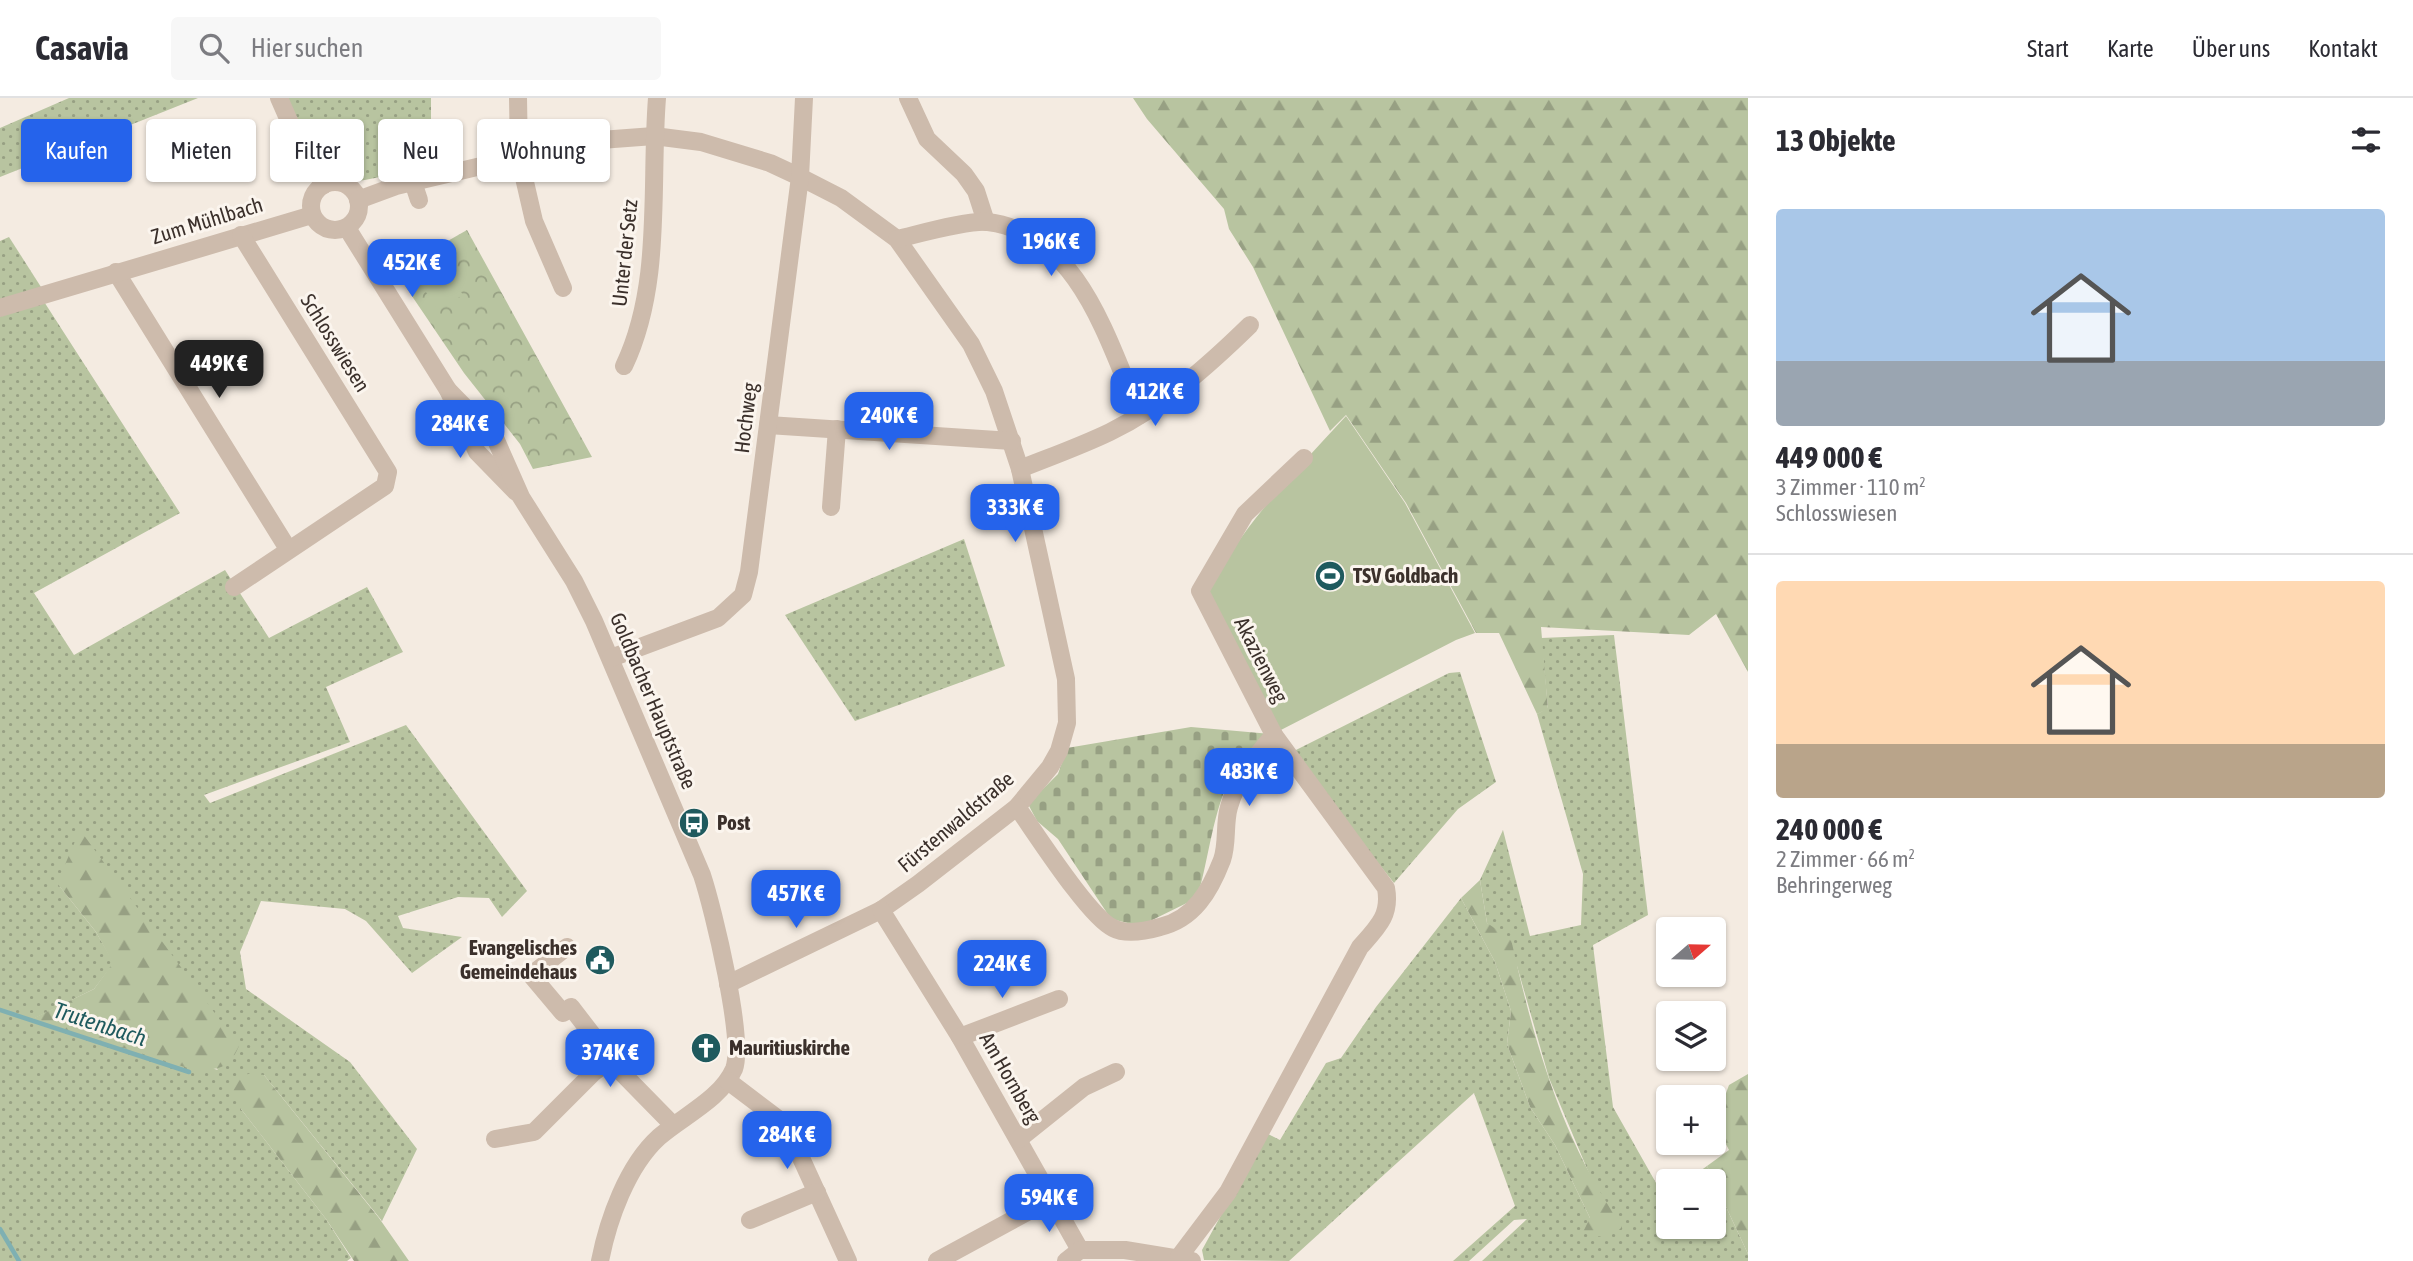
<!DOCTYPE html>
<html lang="de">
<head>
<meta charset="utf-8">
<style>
	body { margin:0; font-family:"Asap Condensed",sans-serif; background:#f7f7f7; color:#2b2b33; height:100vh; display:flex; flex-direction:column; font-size:26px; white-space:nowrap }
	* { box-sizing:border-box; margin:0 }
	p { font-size:23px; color:#7c7c81 }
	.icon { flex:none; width:38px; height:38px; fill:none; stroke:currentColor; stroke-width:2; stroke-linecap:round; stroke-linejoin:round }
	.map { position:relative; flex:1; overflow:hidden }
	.drawer { display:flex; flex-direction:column; background:#fff; width:665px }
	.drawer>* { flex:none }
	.top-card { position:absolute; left:21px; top:21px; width:665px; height:63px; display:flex; gap:14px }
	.needle { width:46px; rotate:70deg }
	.buttons { position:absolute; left:1656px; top:819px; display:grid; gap:14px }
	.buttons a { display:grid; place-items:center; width:70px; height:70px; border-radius:7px; background:#fff; box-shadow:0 2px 5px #0004; font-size:35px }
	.price { position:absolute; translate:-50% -60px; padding:0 16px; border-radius:14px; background:#2563eb; color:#fff; font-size:23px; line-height:46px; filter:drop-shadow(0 2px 4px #0008) }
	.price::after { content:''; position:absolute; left:50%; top:42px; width:21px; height:16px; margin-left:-10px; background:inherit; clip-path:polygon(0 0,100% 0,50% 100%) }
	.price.active { background:#222; color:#fff }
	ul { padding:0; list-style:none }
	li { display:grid; align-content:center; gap:14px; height:371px; padding:0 28px }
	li+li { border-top:2px solid #e1e1e2 }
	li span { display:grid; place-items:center; height:217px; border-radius:7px; color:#555 }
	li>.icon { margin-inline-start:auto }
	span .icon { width:126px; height:126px; fill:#fffc; stroke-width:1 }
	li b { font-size:30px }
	h2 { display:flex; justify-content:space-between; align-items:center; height:84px; padding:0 28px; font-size:30px }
	.tag { padding:0 24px; border-radius:7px; background:#fff; box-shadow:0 2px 5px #0004; font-size:24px; line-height:63px }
	.tag.active { background:#2563eb; color:#fff }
	header { display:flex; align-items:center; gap:42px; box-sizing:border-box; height:98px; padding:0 35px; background:#fff; border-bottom:2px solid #e1e1e2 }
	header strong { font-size:33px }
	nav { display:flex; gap:38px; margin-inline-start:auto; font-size:24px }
	.search { width:490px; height:63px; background:#f7f7f7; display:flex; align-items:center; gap:18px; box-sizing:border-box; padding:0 24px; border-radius:7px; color:#7c7c81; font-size:26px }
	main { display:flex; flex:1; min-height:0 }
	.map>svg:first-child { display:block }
	.grass { fill:url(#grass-dots); fill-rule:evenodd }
	.forest { fill:url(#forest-firs) }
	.cemetery { fill:url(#cemetery-stones) }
	.park { fill:url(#park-crowns) }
	.pitch { fill:#b8c4a0 }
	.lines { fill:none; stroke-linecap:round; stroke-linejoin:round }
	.stream { stroke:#7fb0b2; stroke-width:4.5 }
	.minor { stroke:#cdbbac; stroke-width:18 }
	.labels { text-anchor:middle; stroke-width:6; stroke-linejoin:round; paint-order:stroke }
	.street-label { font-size:21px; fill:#3b302b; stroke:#fbf5ee }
	.poi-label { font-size:21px; font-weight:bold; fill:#3b302b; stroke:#fbf5ee; text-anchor:start }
	.water-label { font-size:23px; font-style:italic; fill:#1f5a5e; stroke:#fbf5ee }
</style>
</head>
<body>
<header>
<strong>Casavia</strong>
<div class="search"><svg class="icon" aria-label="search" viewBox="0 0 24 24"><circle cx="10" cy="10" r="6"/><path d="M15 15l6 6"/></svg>Hier suchen</div>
<nav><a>Start</a><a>Karte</a><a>Über uns</a><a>Kontakt</a></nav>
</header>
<main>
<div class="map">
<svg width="1748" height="1163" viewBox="0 0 1748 1163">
	<defs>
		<pattern id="grass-dots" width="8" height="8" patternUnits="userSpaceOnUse" patternTransform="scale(1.75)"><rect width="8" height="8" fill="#b8c4a0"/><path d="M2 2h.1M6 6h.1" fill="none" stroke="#97a083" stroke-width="1.8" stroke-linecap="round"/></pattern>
		<pattern id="forest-firs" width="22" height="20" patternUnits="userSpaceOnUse" patternTransform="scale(1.75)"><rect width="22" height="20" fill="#b8c4a0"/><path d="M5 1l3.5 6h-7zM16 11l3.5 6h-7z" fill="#97a083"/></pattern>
		<pattern id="cemetery-stones" width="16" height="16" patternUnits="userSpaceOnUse" patternTransform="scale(1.75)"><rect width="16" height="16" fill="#b8c4a0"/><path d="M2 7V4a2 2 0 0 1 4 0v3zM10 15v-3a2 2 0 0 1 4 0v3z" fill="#97a083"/></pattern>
		<pattern id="park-crowns" width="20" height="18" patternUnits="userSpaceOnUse" patternTransform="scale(1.75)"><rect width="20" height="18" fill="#b8c4a0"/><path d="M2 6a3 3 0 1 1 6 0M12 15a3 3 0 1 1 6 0" fill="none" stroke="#97a083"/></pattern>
	</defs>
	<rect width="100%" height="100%" fill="#f4ebe1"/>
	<g class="grass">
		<path d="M69,0h129l-198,79v-49z"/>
		<path d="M288,0h143v65c-17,4 -65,20 -80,18 -35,-3 -51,-56 -63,-83z"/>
		<path d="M9,139l32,50 -41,15v-61z"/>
		<path d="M41,199l139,216 -146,80 40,62 151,-85 44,68 98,-51 36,65 -77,35 24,55 -146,53 6,8 196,-78 121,166 -25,26 -13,-19 -31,-1 -60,19 5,12 59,9 -50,36 -46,-52 -21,-12 -84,-8 -21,51 6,37 104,73 67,87 -35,72 -118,-146 -23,34 85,110 25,39 -4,3h-347v-949zM57,785l161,187 -185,-51 61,-30 20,-26 -18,-31z"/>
		<path d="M964,441l41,127 -150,55 -70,-106z"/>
		<path d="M1614,537l34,280 -55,30 20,162 51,90 4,-3v33h45v-46h-27l21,-15 41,88v7h-266l45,-42 -13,1 -45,41h-16l62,-55 -41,-113 -185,168 -85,-1 -2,-10 64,-117 14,7 46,-77 15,-5 35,-51 85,-109 34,64 16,49 -4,33 23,63 25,38 35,73 32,10 -26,-38 -47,-112 -32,-112 -30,-43 -7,-43 23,-50 27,106 51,-11 2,-51 -46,-160 11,-6 -7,-70z"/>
		<path d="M1460,574l36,110 -38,27 -64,74 -104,-130 159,-80z"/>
	</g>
	<g class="forest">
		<path d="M1133,0h615v574l-32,-58 -27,21 -148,-8 7,82 -11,5 -38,-81h-23l-70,-130 -60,-88 -16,16 -77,-164 -24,-38 -5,-20 -77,-90z"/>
		<path d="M80,732l159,216c-10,23 -21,24 -45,24l-162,-51 62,-30 19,-26 -17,-31 -39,-49z"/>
		<path d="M1480,782l7,43 24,16c22,99 51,203 111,286v3l-20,9 -19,-5 7,-14 -35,-73 -25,-38 -23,-63 4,-33 -16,-49 -34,-64z"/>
		<path d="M251,975l13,2 115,143 30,43h-55l-28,-42 -85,-110 -9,-19 4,-12z"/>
		<path d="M1748,976v180l-41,-88 22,-16 -14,-27 14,-38z"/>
	</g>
	<path class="cemetery" d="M1191,629l80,7c-8,7 -18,13 -25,21 -32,33 -35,99 -49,143l-57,28 -29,-7 -53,-80 -21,-18 -9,-17 30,-30 9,-26z"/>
	<path class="park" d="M467,132l125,227 -59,12 -13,-25 -56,-71 -69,-102z"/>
	<g class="pitch">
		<path d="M435,150l28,47 -25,15 -31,-46z"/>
		<path d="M1346,318l59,87 70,130 -19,7 -179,92 -71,-138c36,-68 88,-122 140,-178z"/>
	</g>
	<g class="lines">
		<g class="stream">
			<path d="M0,912l189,62"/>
			<path d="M0,1131l19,32"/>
		</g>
		<g class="minor">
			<path d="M279,0l18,41 27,46"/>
			<path d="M518,0l1,58 15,65 29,67"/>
			<path d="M908,0l19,41 37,35 12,17 10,31"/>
			<circle cx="335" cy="108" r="24"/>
			<path d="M413,84l6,18"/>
			<path d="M358,102l38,-14 191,-45 67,-5 47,6 69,21 30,14 41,21 56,41 74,105 23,47 26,78 46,210 1,44 -8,28 -9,16 -33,40 -99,77 -37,26 -153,74"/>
			<path d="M347,130l101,162 29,62 39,40"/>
			<path d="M897,141c22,-5 70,-19 91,-17 92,12 120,121 152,193"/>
			<path d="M116,174l172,277"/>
			<path d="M0,210l312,-93"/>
			<path d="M624,268c39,-82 26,-180 33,-268"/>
			<path d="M448,292l47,48 26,59 53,84 20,40 108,254c11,33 43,165 32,194 -13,30 -51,47 -75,68 -32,29 -51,83 -59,124"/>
			<path d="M768,327l244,16"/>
			<path d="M1020,371c30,-12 61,-23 90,-37 53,-26 98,-66 140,-107"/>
			<path d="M831,409l6,-78"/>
			<path d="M234,489l151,-101 3,-14 -147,-237"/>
			<path d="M611,560l107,-40 25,-23 6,-23 51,-395 4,-79"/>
			<path d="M1017,709c18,25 72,110 96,121 13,7 33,3 47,-1 34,-8 50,-36 62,-67 6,-17 2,-36 7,-53 8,-29 26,-50 45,-72l-74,-144 45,-77 59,-56"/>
			<path d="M881,812l79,127 120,213"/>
			<path d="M567,849l-36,28 32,38 8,-6 50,65 52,53"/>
			<path d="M960,939l99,-38"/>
			<path d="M728,983l58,44 62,136"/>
			<path d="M495,1041l39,-7 60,-60 17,-13"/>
			<path d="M1019,1041l65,-52 32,-15"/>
			<path d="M750,1122l67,-28"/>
			<path d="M1080,1152h45l67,11"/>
			<path d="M1179,1159l49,-65 132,-245c18,-20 31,-32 26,-59l-112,-153"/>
			<path d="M937,1163l114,-62"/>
			<path d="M1066,1163l14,-11"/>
		</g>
	</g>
	<defs>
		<g id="stadium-disc" transform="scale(1.575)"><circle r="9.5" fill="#1f5a5e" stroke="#fbf5ee"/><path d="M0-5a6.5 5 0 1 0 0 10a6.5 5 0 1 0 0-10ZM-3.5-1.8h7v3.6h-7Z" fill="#fff"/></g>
		<g id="bus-disc" transform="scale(1.575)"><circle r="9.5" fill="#1f5a5e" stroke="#fbf5ee"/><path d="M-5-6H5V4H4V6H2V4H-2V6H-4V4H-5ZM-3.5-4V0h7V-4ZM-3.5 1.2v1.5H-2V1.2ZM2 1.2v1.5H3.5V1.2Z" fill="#fff"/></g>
		<g id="civic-disc" transform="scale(1.575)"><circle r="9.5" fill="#1f5a5e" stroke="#fbf5ee"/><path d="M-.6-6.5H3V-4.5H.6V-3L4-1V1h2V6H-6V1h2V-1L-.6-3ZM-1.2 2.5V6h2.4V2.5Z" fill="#fff"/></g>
		<g id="church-disc" transform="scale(1.575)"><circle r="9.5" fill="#1f5a5e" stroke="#fbf5ee"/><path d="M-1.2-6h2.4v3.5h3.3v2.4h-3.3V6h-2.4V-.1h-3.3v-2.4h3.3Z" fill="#fff"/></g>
	</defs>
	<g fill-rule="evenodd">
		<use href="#stadium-disc" x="1330" y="478"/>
		<use href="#bus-disc" x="694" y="725"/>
		<use href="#civic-disc" x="600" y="862"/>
		<use href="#church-disc" x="706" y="950"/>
	</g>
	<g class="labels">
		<g class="street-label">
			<text transform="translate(207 123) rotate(-17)" y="7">Zum Mühlbach</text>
			<text transform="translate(625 155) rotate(-84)" y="7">Unter der Setz</text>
			<text transform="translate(335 245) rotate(58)" y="7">Schlosswiesen</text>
			<text transform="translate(746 320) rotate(-83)" y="7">Hochweg</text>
			<text transform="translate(1261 562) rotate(63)" y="7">Akazienweg</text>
			<text transform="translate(653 603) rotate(67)" y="7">Goldbacher Hauptstraße</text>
			<text transform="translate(956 724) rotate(-40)" y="7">Fürstenwaldstraße</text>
			<text transform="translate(1010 980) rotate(60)" y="7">Am Hornberg</text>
		</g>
		<g class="poi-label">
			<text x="1353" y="485">TSV Goldbach</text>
			<text x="717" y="732">Post</text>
			<text x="577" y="857" text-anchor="end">Evangelisches<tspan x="577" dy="24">Gemeindehaus</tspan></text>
			<text x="729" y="957">Mauritiuskirche</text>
		</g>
		<g class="water-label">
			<text transform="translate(100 926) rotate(18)" y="8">Trutenbach</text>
		</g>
	</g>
</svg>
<div class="buttons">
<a><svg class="needle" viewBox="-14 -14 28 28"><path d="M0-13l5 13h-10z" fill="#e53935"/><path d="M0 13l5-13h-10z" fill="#7c7c81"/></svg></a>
<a><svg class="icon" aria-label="layers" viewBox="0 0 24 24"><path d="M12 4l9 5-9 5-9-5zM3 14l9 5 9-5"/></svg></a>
<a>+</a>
<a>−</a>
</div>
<b class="price" style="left:1051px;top:180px">196K €</b>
<b class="price" style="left:412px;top:201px">452K €</b>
<b class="price active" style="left:219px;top:302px">449K €</b>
<b class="price" style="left:1155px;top:330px">412K €</b>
<b class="price" style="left:889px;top:354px">240K €</b>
<b class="price" style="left:460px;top:362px">284K €</b>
<b class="price" style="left:1015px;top:446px">333K €</b>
<b class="price" style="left:1249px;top:710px">483K €</b>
<b class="price" style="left:796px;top:832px">457K €</b>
<b class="price" style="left:1002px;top:902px">224K €</b>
<b class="price" style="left:610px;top:991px">374K €</b>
<b class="price" style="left:787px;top:1073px">284K €</b>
<b class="price" style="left:1049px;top:1136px">594K €</b>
<div class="top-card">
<a class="tag active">Kaufen</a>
<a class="tag">Mieten</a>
<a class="tag">Filter</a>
<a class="tag">Neu</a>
<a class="tag">Wohnung</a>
</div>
</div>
<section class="drawer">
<h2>13 Objekte<svg class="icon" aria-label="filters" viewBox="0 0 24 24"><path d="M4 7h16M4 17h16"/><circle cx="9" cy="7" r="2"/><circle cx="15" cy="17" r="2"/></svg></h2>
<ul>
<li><span style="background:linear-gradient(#a9c7e8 70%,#9aa5b1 0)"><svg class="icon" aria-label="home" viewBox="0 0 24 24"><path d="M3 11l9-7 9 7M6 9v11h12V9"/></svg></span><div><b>449 000 €</b><p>3 Zimmer · 110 m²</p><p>Schlosswiesen</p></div></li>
<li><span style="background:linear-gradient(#ffd9b3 75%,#b9a48a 0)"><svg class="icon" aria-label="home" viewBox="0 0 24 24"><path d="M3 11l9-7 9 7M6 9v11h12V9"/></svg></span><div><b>240 000 €</b><p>2 Zimmer · 66 m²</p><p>Behringerweg</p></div></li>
</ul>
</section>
</main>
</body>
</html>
